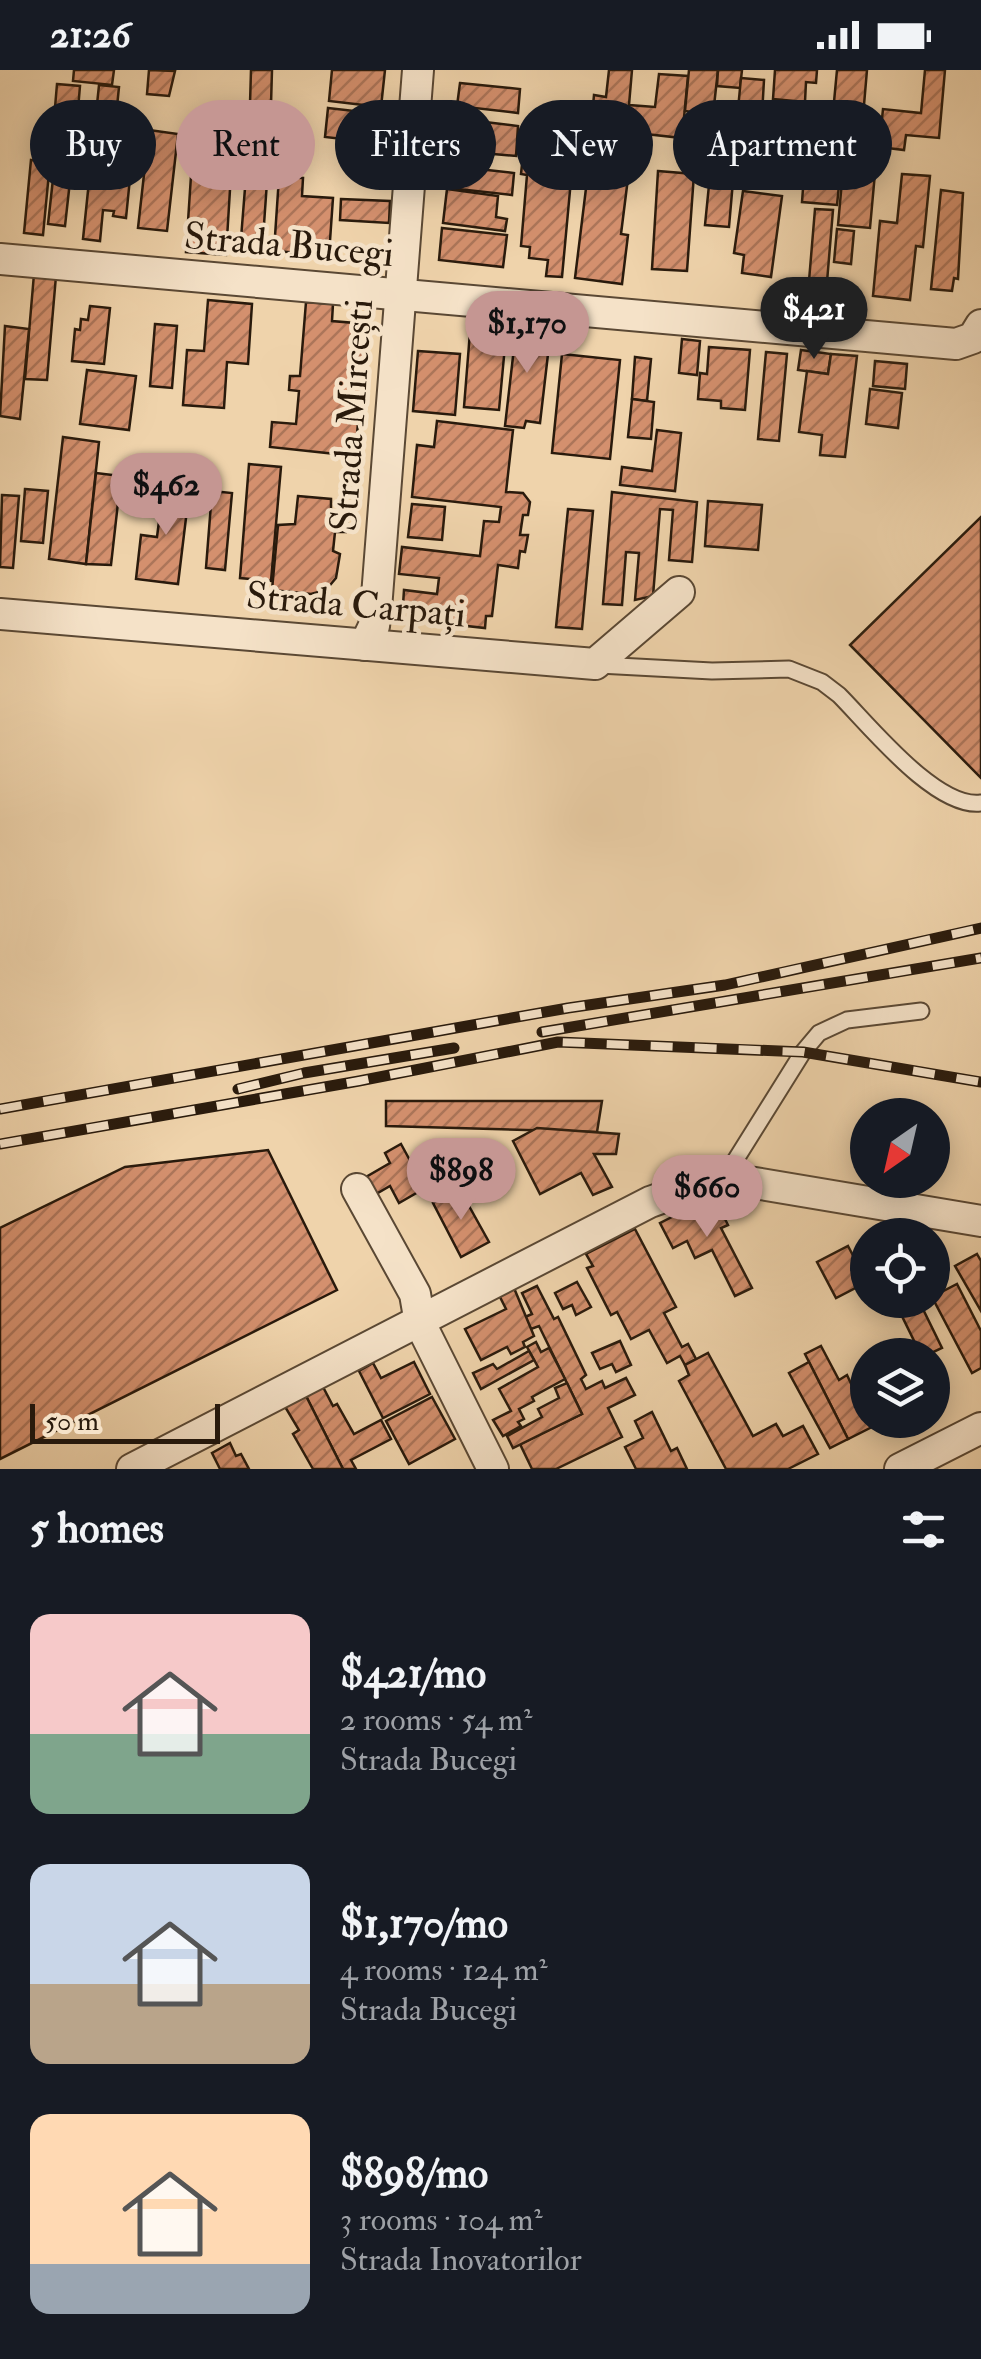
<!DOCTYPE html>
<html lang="en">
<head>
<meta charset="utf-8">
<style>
	body { margin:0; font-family:"IM FELL Double Pica",serif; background:#242831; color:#f1f3f6; height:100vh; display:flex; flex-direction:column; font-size:38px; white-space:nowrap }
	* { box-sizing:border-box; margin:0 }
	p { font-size:32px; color:#9ea1a6 }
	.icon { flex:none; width:55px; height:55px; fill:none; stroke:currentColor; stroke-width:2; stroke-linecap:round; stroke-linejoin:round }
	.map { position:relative; height:1399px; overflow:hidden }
	.panel { display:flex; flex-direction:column; background:#171b24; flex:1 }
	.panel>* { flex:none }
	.banner { position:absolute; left:30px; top:30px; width:922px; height:90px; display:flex; gap:20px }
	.needle { width:65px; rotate:214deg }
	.tools { position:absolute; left:850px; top:1028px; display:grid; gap:20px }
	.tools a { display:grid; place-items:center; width:100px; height:100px; border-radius:50%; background:#171b24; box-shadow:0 5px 25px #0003; font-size:50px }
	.scale { position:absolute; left:30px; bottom:25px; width:190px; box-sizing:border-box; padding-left:10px; border:5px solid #291a0c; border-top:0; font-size:28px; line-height:35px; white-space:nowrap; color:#291a0c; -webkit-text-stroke:8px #f5e2c8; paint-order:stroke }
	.price { position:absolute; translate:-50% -85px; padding:0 22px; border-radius:35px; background:#c59692; color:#111; font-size:32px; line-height:65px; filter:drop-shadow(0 2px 5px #0008) }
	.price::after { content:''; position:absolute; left:50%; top:60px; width:30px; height:22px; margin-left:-15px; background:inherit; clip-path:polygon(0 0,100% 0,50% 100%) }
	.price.selected { background:#222; color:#fff }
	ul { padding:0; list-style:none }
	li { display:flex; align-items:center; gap:30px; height:250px; padding:0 30px }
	li span { display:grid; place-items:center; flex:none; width:280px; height:200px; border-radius:20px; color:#555 }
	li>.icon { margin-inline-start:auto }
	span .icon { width:120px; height:120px; fill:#fffc; stroke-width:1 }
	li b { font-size:42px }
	h2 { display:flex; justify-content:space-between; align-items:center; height:120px; padding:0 30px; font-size:42px }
	.chip { padding:0 35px; border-radius:45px; background:#171b24; box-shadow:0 5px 25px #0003; font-size:35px; line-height:90px }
	.chip.selected { background:#c59692; color:#111 }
	.status { display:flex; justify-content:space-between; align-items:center; height:70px; padding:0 50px; background:#171b24; direction:ltr }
	.status svg { height:28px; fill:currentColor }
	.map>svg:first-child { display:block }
	.building { fill:url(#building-hatch); stroke:#291a0c; stroke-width:2.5 }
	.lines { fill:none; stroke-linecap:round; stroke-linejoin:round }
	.lane-casing { stroke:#5a4834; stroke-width:19 }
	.street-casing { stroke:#5a4834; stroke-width:34 }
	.lane { stroke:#f5e2c8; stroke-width:15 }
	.street { stroke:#f5e2c8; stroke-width:30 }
	.rail-casing { stroke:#291a0c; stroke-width:11 }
	.rail { stroke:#f5e2c8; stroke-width:8; stroke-dasharray:22; stroke-linecap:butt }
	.labels { text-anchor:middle; stroke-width:9; stroke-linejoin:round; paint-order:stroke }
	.street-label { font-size:38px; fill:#291a0c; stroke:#f5e2c8 }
</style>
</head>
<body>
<div class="status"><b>21:26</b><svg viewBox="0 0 49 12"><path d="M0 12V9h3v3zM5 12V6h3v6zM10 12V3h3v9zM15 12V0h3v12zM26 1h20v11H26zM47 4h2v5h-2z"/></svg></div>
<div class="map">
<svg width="981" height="1399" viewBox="0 0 981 1399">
	<defs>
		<pattern id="building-hatch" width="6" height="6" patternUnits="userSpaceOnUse" patternTransform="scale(2.5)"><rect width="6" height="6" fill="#d4906e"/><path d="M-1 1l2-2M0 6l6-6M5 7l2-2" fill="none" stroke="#ac7559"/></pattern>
	</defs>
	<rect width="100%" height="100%" fill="#efd3ab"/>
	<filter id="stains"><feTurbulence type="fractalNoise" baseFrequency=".002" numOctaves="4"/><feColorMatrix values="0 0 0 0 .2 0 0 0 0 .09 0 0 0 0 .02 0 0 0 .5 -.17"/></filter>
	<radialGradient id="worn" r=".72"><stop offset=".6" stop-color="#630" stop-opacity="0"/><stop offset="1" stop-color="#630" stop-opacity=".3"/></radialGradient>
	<g class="building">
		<path d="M74,0h40l-2,15 -39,-4z"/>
		<path d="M149,0l26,1 -6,25 -22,-2z"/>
		<path d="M251,0h21l-2,69 -21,-1z"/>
		<path d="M332,0h53l-4,37 -52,-6z"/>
		<path d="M609,0h23l-3,35 26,2 4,-33 29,2 -6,62 -91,-10 3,-33 12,2z"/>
		<path d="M689,0h29l-5,45 -28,-4z"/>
		<path d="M718,0h24l-2,18 -23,-2z"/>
		<path d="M775,0h42l-1,13 -10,-1 -1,20 -32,-3z"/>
		<path d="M837,0h30l-3,35 -30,-3z"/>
		<path d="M925,0h20l-6,68 -33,-3 -2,15 -25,-3 4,-38 38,4z"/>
		<path d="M741,8l23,2 -3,52 -25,-2z"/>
		<path d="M460,13l60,6 -2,24 -61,-7z"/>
		<path d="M57,14l23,2 -4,47 -23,-2z"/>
		<path d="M99,15l20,2 -6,59 20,2 -7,70 -13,-2 1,-5 -11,-1 -3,31 -17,-2z"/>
		<path d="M714,36l24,3 -4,29 -22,-2z"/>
		<path d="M328,38l53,6 -3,29 -53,-6z"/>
		<path d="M533,47l22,3 -1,14 32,3 -3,22 -10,-1 -11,119 -16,-1 2,-16 -19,-2 1,-11 -9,-1 6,-71 -6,-1 4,-38h6z"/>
		<path d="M485,52l33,4 -2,30 -68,-6 1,-19 35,4z"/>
		<path d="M214,53l20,1 -8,131 -40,-3 8,-122 20,1z"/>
		<path d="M149,60l29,4 -11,97 -29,-3z"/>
		<path d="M249,68l21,1 -8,114 -22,-2z"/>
		<path d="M712,85l23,3 -6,69 -24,-2z"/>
		<path d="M844,89l32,3 -6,66 -32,-3z"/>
		<path d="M31,90l19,2 -7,73 -19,-2z"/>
		<path d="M55,91l17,2 -7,63 -17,-2z"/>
		<path d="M805,92l36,4 -4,39 -35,-3z"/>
		<path d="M442,95l72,8 -2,22 -72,-8z"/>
		<path d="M658,101l36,3 -7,97 -35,-2z"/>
		<path d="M588,102l40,6 -7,56 7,1 -6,49 -47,-6z"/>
		<path d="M902,104l28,2 -7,71 -7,-1 -6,54 -37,-4 7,-75 17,2z"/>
		<path d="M279,107l24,1 -1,18 31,2 -4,57 -55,-4z"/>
		<path d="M447,119l51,7 -2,21 11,2 -2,12 -62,-8z"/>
		<path d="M941,120l22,3 -5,86 -4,-1 -2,13 -21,-2z"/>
		<path d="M743,121l39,5 -11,81 -29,-4 2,-18 -10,-2z"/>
		<path d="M341,129l49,2 -1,22 -49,-3z"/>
		<path d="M815,139l18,1 -6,72 -18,-1z"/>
		<path d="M442,158l65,7 -4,32 -64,-7z"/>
		<path d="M837,159l17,2 -3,33 -17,-2z"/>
		<path d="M34,204l22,2 -9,104 -22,-1z"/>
		<path d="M208,230l44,4 -4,60 -21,-2 -3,46 -41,-3 4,-55 17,1z"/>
		<path d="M306,232l27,2 -1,17 35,3 -12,132 -85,-9 2,-25 24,2 3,-33 -10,-1 1,-14h10z"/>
		<path d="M90,236l20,2 -6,56 -32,-3 3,-32 5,1 1,-11 7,1z"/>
		<path d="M517,252l23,3 -2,10 12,2 -10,86 -14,-2 -2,7 -19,-2z"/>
		<path d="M155,254l22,2 -5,62 -22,-2z"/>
		<path d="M5,256l24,3 -9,90 -20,-3z"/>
		<path d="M470,262l36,3 -7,75 -35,-3z"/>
		<path d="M682,269l18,2 -3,34 -18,-2z"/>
		<path d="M709,277l41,3 -5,60 -24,-2v-7l-23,-2 2,-26 7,1z"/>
		<path d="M801,280l30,4 -3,20 -30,-4z"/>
		<path d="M418,281l42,3 -5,61 -42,-4z"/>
		<path d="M766,282l21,2 -8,87 -21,-2z"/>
		<path d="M562,284l58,6 -10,99 -58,-6z"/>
		<path d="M831,284l26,2 -12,101 -25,-2 2,-20 -23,-3 8,-61 21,3z"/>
		<path d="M635,287l16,2 -4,42 -15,-2z"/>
		<path d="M875,291l32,3 -2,25 -32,-3z"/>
		<path d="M87,300l49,6 -7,54 -49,-6z"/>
		<path d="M870,319l32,4 -4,35 -32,-4z"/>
		<path d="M632,329l22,3 -3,37 -23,-2z"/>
		<path d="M437,351l76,9 -7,62 17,1 7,9 -2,13h-5l-3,20h8l-3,17 -5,-1 -2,17 -20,-3 -6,51h-6l-1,12 -71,-8 -11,-15 1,-15 33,4 2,-16 -40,-4 3,-27 78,9 4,-35 15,1 2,-15 -89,-10 5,-52 17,2z"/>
		<path d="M657,360l24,3 -6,58 -55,-6 2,-18 30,4z"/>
		<path d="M63,367l36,5 -13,122 -37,-5z"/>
		<path d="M249,394l32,3 -10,114 -31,-3z"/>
		<path d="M96,403l25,3 -10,89 -25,-1z"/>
		<path d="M164,412l26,3 -12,99 -42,-5 5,-44 16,2z"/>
		<path d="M25,419l23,2 -5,52 -22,-2z"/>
		<path d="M212,421l20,2 -7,77 -19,-2z"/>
		<path d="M612,422l85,10 -5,60 -23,-2 4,-50 -13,-1 -7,87 -18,4 4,-47 -13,-1 -4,53 -19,-1z"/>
		<path d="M2,425l17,1 -6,72 -13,-1z"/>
		<path d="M298,426l33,3v11l18,3 -3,19h-11l-2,19 7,3 -4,24 -10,12 -15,4 -39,-4 6,-65 17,-1z"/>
		<path d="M708,431l54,4 -4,45 -53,-4z"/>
		<path d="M412,434l33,3 -3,33 -34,-3z"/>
		<path d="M568,439l25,2 -11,118 -26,-2z"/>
		<path d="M981,447v261l-131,-133z"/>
		<path d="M386,1031h216l-5,31 -211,-6z"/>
		<path d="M537,1058l82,6 -3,20h-22l18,33 -19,8 -12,-22 -41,21 -27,-53z"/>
		<path d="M401,1074l24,44 -26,15 -9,-17 -14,8 -10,-17 24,-14 -5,-10z"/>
		<path d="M268,1080l69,140 -337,169v-231l125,-61z"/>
		<path d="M459,1118l30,54 -28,15 -28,-54z"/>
		<path d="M708,1129l8,14 5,-2 7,14 -7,3 31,60 -17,8 -23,-46 -17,8 -8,-17 -14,7 -13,-25z"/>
		<path d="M635,1159l41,78 -12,6 18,34 6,-3 8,15 -11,6 -5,-9 -13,7 -18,-33 -18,9 -14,-27 -6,3 -24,-47 6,-2 -7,-12z"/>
		<path d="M848,1176l19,36 -31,16 -19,-36z"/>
		<path d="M977,1184l4,7v50l-26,-45z"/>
		<path d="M577,1212l14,25 -15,8 -4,-10 -9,4 -8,-16z"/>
		<path d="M957,1214l24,47v37l-9,5 -40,-76z"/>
		<path d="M537,1216l17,33 4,-2 28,58 -5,4 5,10 16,-8 3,7 21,-10 9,17 -27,13 14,29 -66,32h-24l-12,-25 62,-30 -43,-88 -8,3 -6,-12 7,-3 -10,-21z"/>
		<path d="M514,1218l20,48 -11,6 2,5 -14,7 -4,-7 -26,13 -16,-31 41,-20 -7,-14z"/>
		<path d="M919,1231l23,47 -15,7h-6l-22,-45z"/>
		<path d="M620,1271l11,24 -15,7 -4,-8 -12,5 -8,-16z"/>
		<path d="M536,1272l5,10 8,-4 16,31 -33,18 2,4 -15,8 5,10 -6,3 3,4 -18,10 -10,-16 18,-9 -12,-22 39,-22 -11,-20z"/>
		<path d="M821,1276l18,34 8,-5 21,45 6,6 -26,13 -43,-85z"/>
		<path d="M529,1281l5,9 -53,29 -8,-16 20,-9 4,5z"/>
		<path d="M708,1283l45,83 23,-12 7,12 20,-10 15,28 -30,15h-62l-47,-88 10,-6 -4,-10z"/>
		<path d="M414,1292l16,32 -47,24 -24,-47 14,-8 8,15z"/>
		<path d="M809,1292l39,77 -18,9 -41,-75z"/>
		<path d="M567,1313l15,31 -69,34 -6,-12 35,-19 -4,-8 21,-11 -4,-10z"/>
		<path d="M322,1315l11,21 4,-2 17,30 27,-14 10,19 -40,21 5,9h-13l-38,-75z"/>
		<path d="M305,1324l38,75h-30l-20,-35 6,-4 -15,-25z"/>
		<path d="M432,1327l23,42 -46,25 -23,-43z"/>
		<path d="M652,1342l19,39 6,-3 10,21h-51l-11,-22 18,-9 -8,-17z"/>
		<path d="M230,1373l6,13 5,-2 8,15h-29l-8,-16z"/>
	</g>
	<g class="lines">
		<g class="lane-casing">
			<g id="lane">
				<path d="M599,595l113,6 77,-2 33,13 17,13c30,30 97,114 142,108"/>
				<path d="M723,1110l80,-128 16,-19 28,-13 74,-9"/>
			</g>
		</g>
		<g class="street-casing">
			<g id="street">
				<path d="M0,189l956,85 17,-6 8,-13"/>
				<path d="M0,544l595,50 84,-72"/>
				<path d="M365,575l9,-19 2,-17 42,-539"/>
				<path d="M357,1119l58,105 5,29 73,146"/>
				<path d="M132,1399l518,-267c40,-14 62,-23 105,-19l226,38"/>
				<path d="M900,1399l81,-41"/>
			</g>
		</g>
		<use href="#lane" class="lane"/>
		<use href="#street" class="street"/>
		<g class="rail-casing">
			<g id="rail">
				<path d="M542,962l439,-74"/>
				<path d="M238,1019l66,-16 150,-25"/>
				<path d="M0,1039l568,-101 157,-23 256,-57"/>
				<path d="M0,1074l359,-63 199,-39 245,10 178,30"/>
			</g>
		</g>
		<use href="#rail" class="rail"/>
	</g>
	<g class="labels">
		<g class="street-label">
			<text transform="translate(289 174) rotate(5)" y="13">Strada Bucegi</text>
			<text transform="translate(351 345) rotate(-86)" y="13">Strada Mircești</text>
			<text transform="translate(356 534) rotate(5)" y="13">Strada Carpați</text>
		</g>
	</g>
	<rect width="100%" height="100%" filter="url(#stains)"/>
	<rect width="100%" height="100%" fill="url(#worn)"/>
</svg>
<div class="tools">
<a><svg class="needle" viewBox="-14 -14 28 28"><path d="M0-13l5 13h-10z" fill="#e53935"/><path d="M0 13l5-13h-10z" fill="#9ea1a6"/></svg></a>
<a><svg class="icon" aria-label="locate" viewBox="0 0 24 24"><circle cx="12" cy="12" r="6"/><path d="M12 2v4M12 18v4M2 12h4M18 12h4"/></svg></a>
<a><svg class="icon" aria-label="layers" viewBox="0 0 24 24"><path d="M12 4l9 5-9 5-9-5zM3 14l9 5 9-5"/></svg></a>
</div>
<div class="scale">50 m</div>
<b class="price selected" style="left:814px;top:292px">$421</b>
<b class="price" style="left:527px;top:306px">$1,170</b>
<b class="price" style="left:166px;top:468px">$462</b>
<b class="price" style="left:461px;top:1153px">$898</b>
<b class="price" style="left:707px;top:1170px">$660</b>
<div class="banner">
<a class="chip">Buy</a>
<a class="chip selected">Rent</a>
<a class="chip">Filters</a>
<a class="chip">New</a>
<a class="chip">Apartment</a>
</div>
</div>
<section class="panel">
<h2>5 homes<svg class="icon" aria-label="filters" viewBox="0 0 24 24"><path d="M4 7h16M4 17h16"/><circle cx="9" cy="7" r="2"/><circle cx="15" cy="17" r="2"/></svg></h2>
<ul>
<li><span style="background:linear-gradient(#f6c9c9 60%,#7fa58c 0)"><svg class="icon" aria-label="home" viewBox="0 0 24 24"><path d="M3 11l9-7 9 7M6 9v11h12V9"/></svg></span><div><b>$421/mo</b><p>2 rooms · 54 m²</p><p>Strada Bucegi</p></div></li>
<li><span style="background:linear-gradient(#c9d6e8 60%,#b9a48a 0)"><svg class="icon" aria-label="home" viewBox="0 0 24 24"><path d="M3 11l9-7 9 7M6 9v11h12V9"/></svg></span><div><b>$1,170/mo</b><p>4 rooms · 124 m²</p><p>Strada Bucegi</p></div></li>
<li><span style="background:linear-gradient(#ffd9b3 75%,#9aa5b1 0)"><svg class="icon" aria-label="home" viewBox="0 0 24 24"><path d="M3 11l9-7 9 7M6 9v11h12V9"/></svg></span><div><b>$898/mo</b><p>3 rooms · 104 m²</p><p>Strada Inovatorilor</p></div></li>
</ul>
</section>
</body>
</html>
